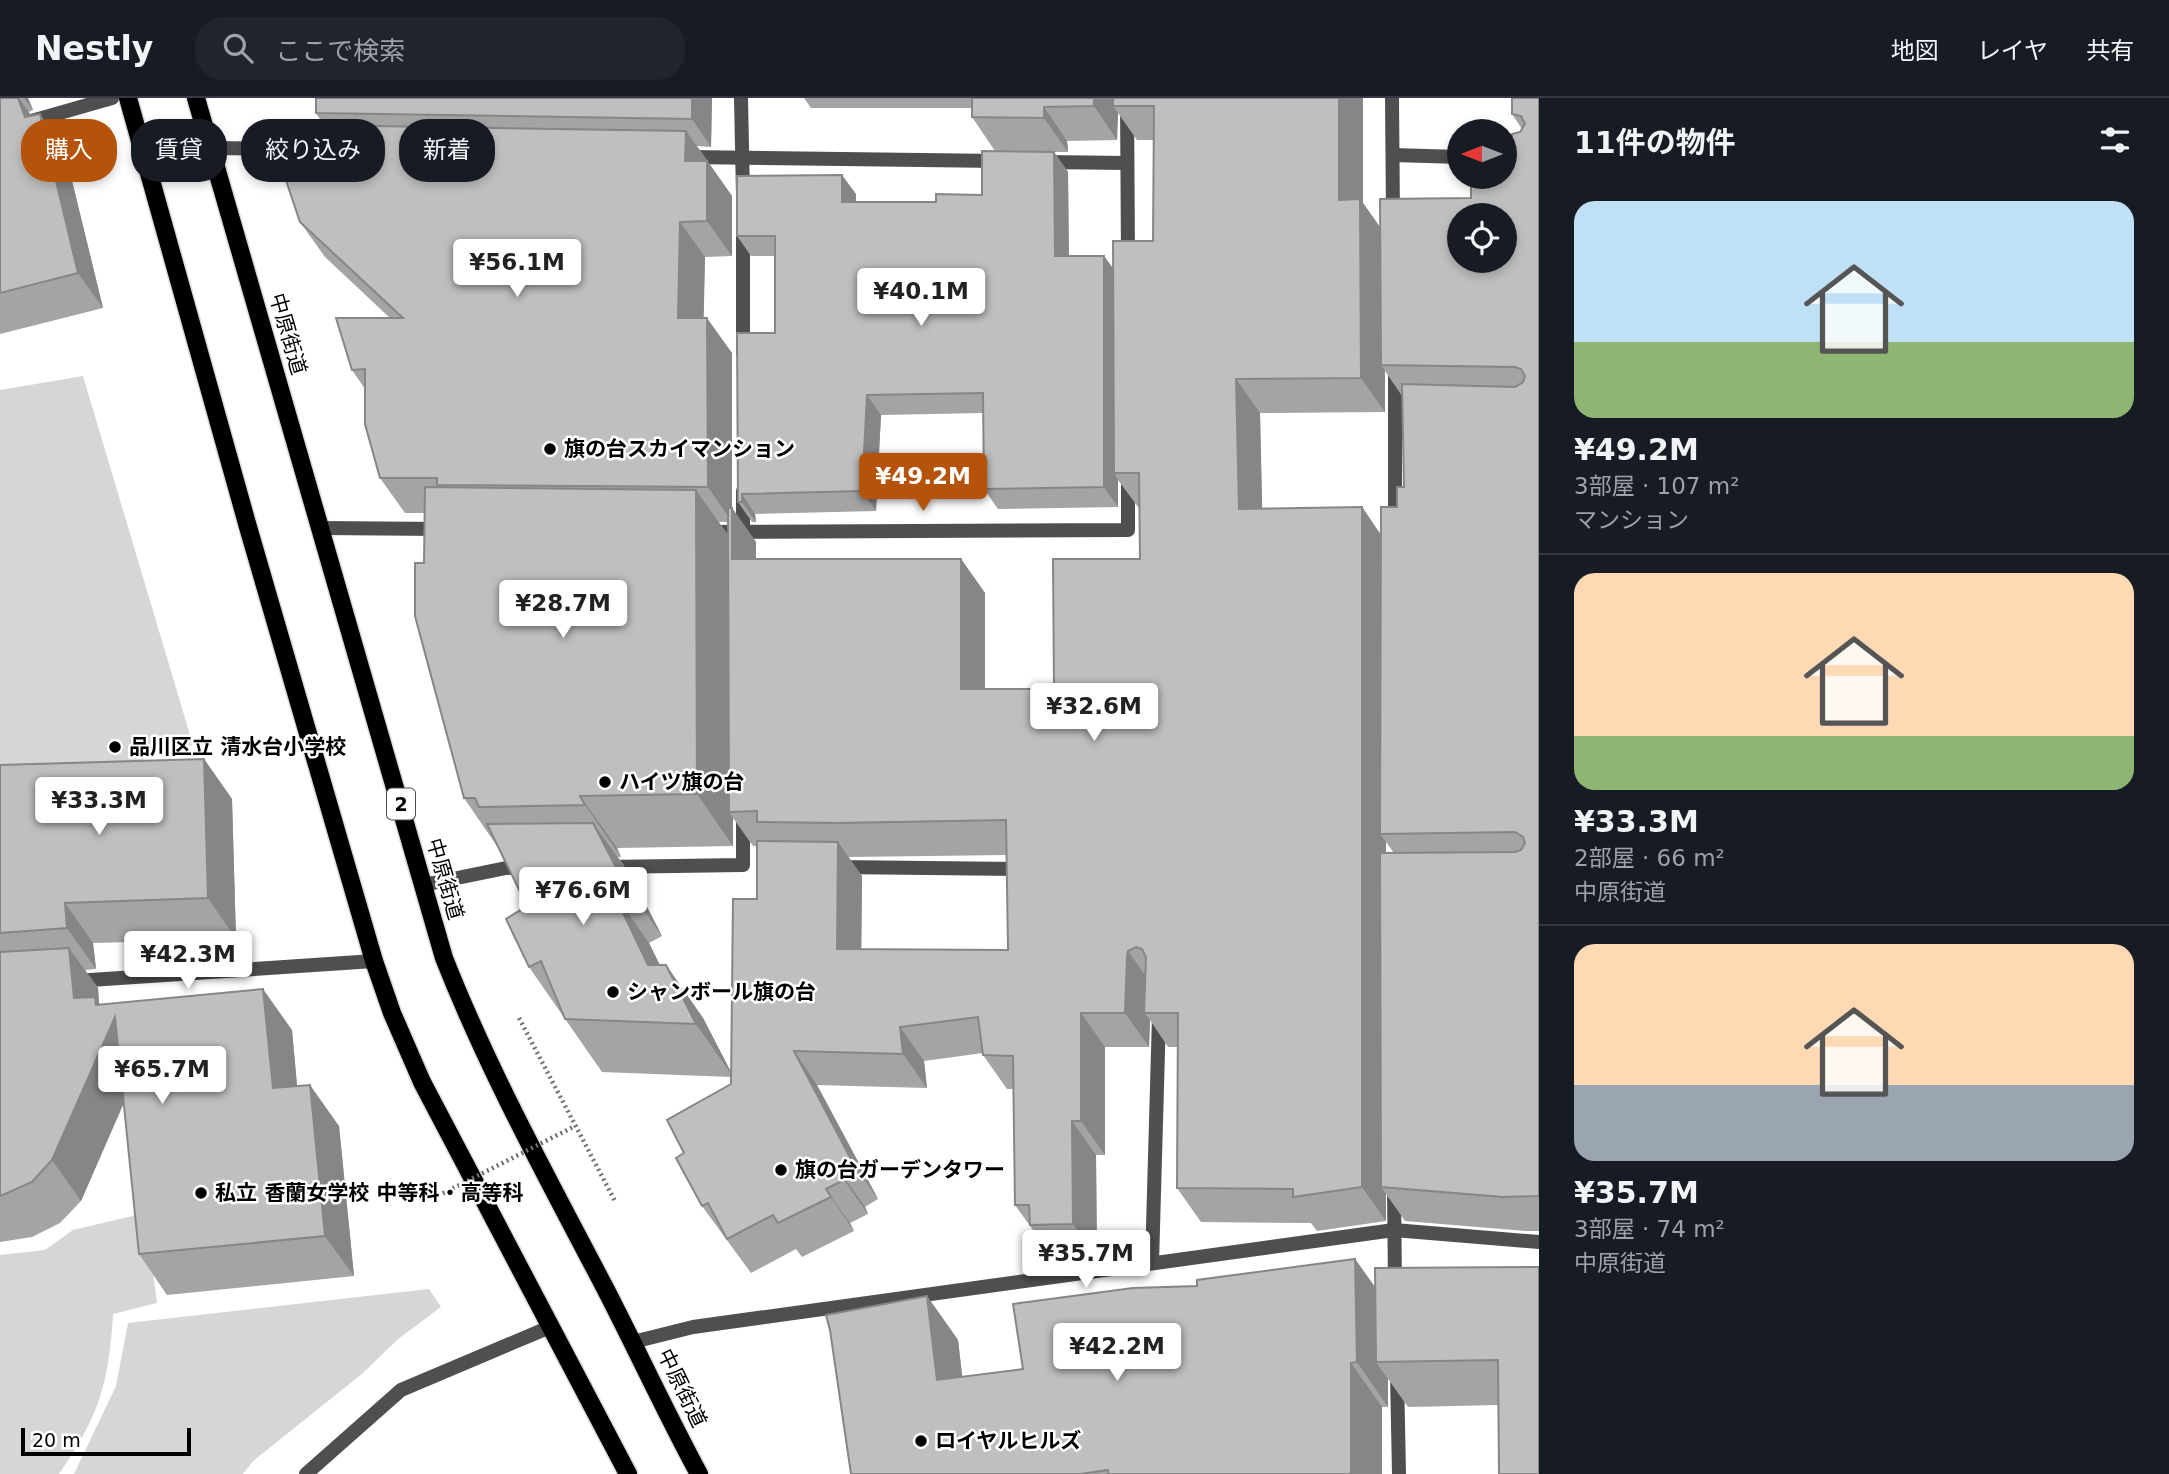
<!DOCTYPE html>
<html lang="ja">
<head>
<meta charset="utf-8">
<style>
	body { margin:0; font-family:"DejaVu Sans","Noto Sans JP",sans-serif; background:#20242c; color:#f1f3f6; height:100vh; display:flex; flex-direction:column; font-size:26px; white-space:nowrap }
	* { box-sizing:border-box; margin:0 }
	p { font-size:23px; color:#9ea1a6 }
	.icon { flex:none; width:38px; height:38px; fill:none; stroke:currentColor; stroke-width:2; stroke-linecap:round; stroke-linejoin:round }
	.map { position:relative; flex:1; overflow:hidden }
	.side { display:flex; flex-direction:column; background:#171b24; width:630px }
	.side>* { flex:none }
	.top-card { position:absolute; left:21px; top:21px; width:665px; height:63px; display:flex; gap:14px }
	.needle { width:46px; rotate:270deg }
	.buttons { position:absolute; left:1447px; top:21px; display:grid; gap:14px }
	.buttons a { display:grid; place-items:center; width:70px; height:70px; border-radius:50%; background:#171b24; box-shadow:0 4px 10px #0003; font-size:35px }
	.scale { position:absolute; left:21px; bottom:18px; width:170px; box-sizing:border-box; padding-left:7px; border:4px solid #000; border-top:0; font-size:19px; line-height:24px; white-space:nowrap; color:#000; -webkit-text-stroke:5px #fff; paint-order:stroke }
	.price { position:absolute; translate:-50% -60px; padding:0 16px; border-radius:7px; background:#fff; color:#222; font-size:23px; line-height:46px; filter:drop-shadow(0 2px 4px #0008) }
	.price::after { content:''; position:absolute; left:50%; top:42px; width:21px; height:16px; margin-left:-10px; background:inherit; clip-path:polygon(0 0,100% 0,50% 100%) }
	.price.selected { background:#b45309; color:#fff }
	ul { padding:0; list-style:none }
	li { display:grid; align-content:center; gap:14px; height:371px; padding:0 35px }
	li+li { border-top:2px solid #363941 }
	li span { display:grid; place-items:center; height:217px; border-radius:21px; color:#555 }
	li>.icon { margin-inline-start:auto }
	span .icon { width:126px; height:126px; fill:#fffc; stroke-width:1 }
	li b { font-size:30px }
	h2 { display:flex; justify-content:space-between; align-items:center; height:84px; padding:0 35px; font-size:30px }
	.tag { padding:0 24px; border-radius:28px; background:#171b24; box-shadow:0 4px 10px #0003; font-size:24px; line-height:63px }
	.tag.selected { background:#b45309; color:#fff }
	header { display:flex; align-items:center; gap:42px; box-sizing:border-box; height:98px; padding:0 35px; background:#171b24; border-bottom:2px solid #363941 }
	header strong { font-size:33px }
	nav { display:flex; gap:38px; margin-inline-start:auto; font-size:24px }
	.search { width:490px; height:63px; background:#20242c; display:flex; align-items:center; gap:18px; box-sizing:border-box; padding:0 24px; border-radius:28px; color:#9ea1a6; font-size:26px }
	main { display:flex; flex:1; min-height:0 }
	.map>svg:first-child { display:block }
	.green { fill:#d6d6d6 }
	.lines { fill:none; stroke-linecap:round; stroke-linejoin:round }
	.primary-casing { stroke:#dbdbdb; stroke-width:21 }
	.path { stroke:#717171; stroke-width:4.5; stroke-dasharray:2 3.5; stroke-linecap:butt }
	.lane { stroke:#4f4f4f; stroke-width:14 }
	.street { stroke:#4f4f4f; stroke-width:14 }
	.primary { stroke:#000; stroke-width:18 }
	.path-bridge { stroke:#717171; stroke-width:4.5; stroke-dasharray:2 3.5; stroke-linecap:butt }
	.wall { fill:#a4a4a4; fill-rule:evenodd }
	.shaded-wall { fill:#868686 }
	.building { fill:#bfbfbf; stroke:#868686; stroke-width:2; fill-rule:evenodd }
	.poi-dot { fill:#000; stroke:#fff; stroke-width:2.5 }
	.labels { text-anchor:middle; stroke-width:5; stroke-linejoin:round; paint-order:stroke }
	.shield { fill:#fff; stroke:#4c4c4c; stroke-width:2 }
	.shield-label { font-size:19px; font-weight:bold; fill:#000 }
	.street-label { font-size:21px; fill:#000; stroke:#fff }
	.poi-label { font-size:21px; font-weight:bold; fill:#000; stroke:#fff; text-anchor:start }
</style>
</head>
<body>
<header>
<strong>Nestly</strong>
<div class="search"><svg class="icon" aria-label="search" viewBox="0 0 24 24"><circle cx="10" cy="10" r="6"/><path d="M15 15l6 6"/></svg>ここで検索</div>
<nav><a>地図</a><a>レイヤ</a><a>共有</a></nav>
</header>
<main>
<div class="map">
<svg width="1539" height="1376" viewBox="0 0 1539 1376">
	<rect width="100%" height="100%" fill="#fff"/>
	<g class="green">
		<path d="M83,278l110,369 -49,7 2,40 -146,3v-405z"/>
		<path d="M145,1115l12,90 -44,11c-4,68 -14,103 -54,160h-59v-219l45,-5 28,-20z"/>
		<path d="M429,1191l12,18 -44,33 -34,33 -110,88 -10,13h-169l42,-88 12,-63z"/>
	</g>
	<g class="lines">
		<g class="primary-casing">
			<g id="primary">
				<path d="M128,0l120,429 126,434 18,52 30,69 206,392"/>
				<path d="M196,0l248,860c45,114 104,221 161,330 32,62 61,125 94,186"/>
			</g>
		</g>
		<path class="path" d="M519,920l97,185"/>
		<g class="lane">
			<path d="M1393,57l67,2"/>
			<path d="M1505,59l34,1"/>
			<path d="M836,769l182,2"/>
			<path d="M1152,1165l7,-247"/>
			<path d="M306,1376l95,-84 149,-63"/>
		</g>
		<g class="street">
			<path d="M741,0l2,97"/>
			<path d="M1127,0l1,160"/>
			<path d="M1392,0l1,118"/>
			<path d="M0,32l112,-32"/>
			<path d="M210,50l83,1"/>
			<path d="M688,59l312,4"/>
			<path d="M1045,64l82,1"/>
			<path d="M743,127v127"/>
			<path d="M1395,268v158"/>
			<path d="M743,393v50"/>
			<path d="M322,430l120,1"/>
			<path d="M707,434l421,-2v-53"/>
			<path d="M606,769l137,-2v-52"/>
			<path d="M423,787l83,-17 20,-1"/>
			<path d="M75,883l299,-20"/>
			<path d="M1394,1090l1,99"/>
			<path d="M633,1244l60,-15 701,-97 145,12"/>
			<path d="M1397,1276l2,100"/>
		</g>
		<use href="#primary" class="primary"/>
		<path class="path-bridge" d="M438,1098l137,-70"/>
	</g>
	<g class="wall">
		<path d="M0,0h28l5,12 -4,2 2,4 33,32 39,160 -103,26z"/>
		<path d="M712,0l-1,49 -14,-1 35,50v60l-27,1 -2,61 29,35v155l24,34v17h205l24,34v96h69l86,-130 -1,-52h-1l-20,-27v27l-120,2 -14,-20 -1,-76 -102,2 -5,96 -121,3 1,8h-4l-14,-20 37,-169v-77h-24l-14,-20 119,-42v8h80l46,-7 13,-44 -23,-34v-9h-161l-7,-10h559v105l17,24 91,-29 41,-40 10,-29 -10,-15 27,-16v1133h-13l-121,-10 -19,-27v27l-69,10 -6,-8 -110,-1 -24,-34 1,-141h-10l-18,-27 -1,27h-44v108h-9l1,103 -43,1 -39,-54 -2,-116h-6l-24,-34v-2l-59,8 3,27 -110,-3 61,114 -13,8 3,7 -18,9 4,8 -52,26 -6,-8 -45,24 -49,-67 -18,-53 47,-69v-7l-129,-5 -73,-105 -2,-61 -28,-57 -35,-51 -40,-235 1,-50h-20l-25,-35 -15,-89 -13,-19 38,-52 -65,-61 -25,-35 10,-80 14,-17 -8,-12zM1118,15l19,27h17l-1,101 -40,28 -9,-13h-35l-1,-84 -14,-20h14l-1,-11 50,-1zM1385,273l17,25 2,91 -7,20 -16,28 -19,-28 -100,2 -2,-96 125,-1zM719,424h9v13zM733,720l20,28h4v53l-26,173 -28,-54 -37,-53h-6l-11,-22 13,-7 -31,-60 -13,-19h3l-4,-9 116,-2zM1386,744l8,11h-8zM1006,757l2,95 -147,-1 1,-73 -14,-19z"/>
		<path d="M204,661l28,40 4,140 -143,4 3,26 -11,1 13,18 1,15 1,2 192,25 5,56 42,40 15,150 -187,19 -28,-41 -15,-151 -43,98 -21,22 -28,14 -32,5v-477z"/>
		<path d="M1355,1161l20,28 164,-20 -41,138 -90,2 -20,-28v28h-6v67h-531l76,-178 31,44 4,37 61,-8 174,-83z"/>
	</g>
	<g class="shaded-wall">
		<path d="M18,0h1l21,31v-15l24,34 39,160 -25,-35 -53,-156z"/>
		<path d="M24,0h4l5,12z"/>
		<path d="M692,0h20l-1,49 -19,-28z"/>
		<path d="M1094,0h24l-5,8 5,7 -1,27 -23,-34z"/>
		<path d="M1339,0h24v105l21,30 -3,132 4,6v41l-24,-34 -22,-178z"/>
		<path d="M1044,9l23,34 1,11 -24,-34z"/>
		<path d="M686,33l46,65v60l-25,-35 -22,-60z"/>
		<path d="M1054,54l14,20 1,104 -14,-20z"/>
		<path d="M842,77l14,19v27l-14,-19z"/>
		<path d="M680,124l25,35 -2,96 -25,-35z"/>
		<path d="M1104,158l14,19 -4,198 4,7v27l-14,-20z"/>
		<path d="M707,220l25,35v155l24,34v51l-27,219 4,6v28l-36,-52 -1,-304 36,51v-19l-24,-35z"/>
		<path d="M1236,281l24,34 3,130 -24,-34z"/>
		<path d="M867,297l14,20 -5,96 -14,-20z"/>
		<path d="M742,396l13,20 1,8 -14,-20z"/>
		<path d="M1362,409l23,34 -5,293 6,8v346l-5,-1 5,7v27l-24,-34z"/>
		<path d="M961,461l24,34v130l-24,-34z"/>
		<path d="M204,661l28,40 4,140 -28,-41z"/>
		<path d="M580,698l37,52 4,9 -36,-52z"/>
		<path d="M593,725l38,53 31,60 -38,-53z"/>
		<path d="M838,744l24,34 -1,107 -24,-34z"/>
		<path d="M612,792l37,53 36,75 -37,-53z"/>
		<path d="M65,805l28,40 3,26 -29,-41z"/>
		<path d="M69,850l29,40 1,15 14,19 2,-5 28,41 -62,143 -29,-41 22,-162z"/>
		<path d="M1128,853l24,34 -8,28 6,7 -1,27 -24,-34 2,-57z"/>
		<path d="M666,867l37,53 31,60 -38,-54z"/>
		<path d="M263,891l29,41 9,99 -28,-41z"/>
		<path d="M1081,915l24,34v108l-24,-34z"/>
		<path d="M900,929l24,34 3,27 -24,-34z"/>
		<path d="M794,953l23,34 61,114 -24,-34z"/>
		<path d="M310,987l29,41 15,150 -29,-40z"/>
		<path d="M1072,1023l24,34 1,103 -24,-34z"/>
		<path d="M841,1075l24,34 3,7 -24,-34z"/>
		<path d="M826,1091l24,34 4,8 -23,-34z"/>
		<path d="M1355,1161l32,45 -11,58 12,17v28l-31,-45z"/>
		<path d="M927,1198l31,44 10,85 -31,-45z"/>
		<path d="M1351,1265l31,44v67h-31z"/>
	</g>
	<g class="building">
		<path d="M0,0h18l7,19 15,-3 38,159 -78,20z"/>
		<path d="M316,0h376v21l-376,-6z"/>
		<path d="M972,0h122v8l-50,1v11l-72,-1z"/>
		<path d="M1113,0h226v102l21,-1 1,179 -125,1 3,130 123,-2v680l-69,10v-8l-116,-1 1,-175h-34l2,-56 -4,-8 -6,-2 -8,4 -1,5 -2,57h-44v108h-9l1,103 -43,1 -1,-20h-14l-2,-149 -30,-1 -5,-38 -78,10 3,27 -109,-3 60,114 -13,8 3,7 -18,9 5,8 -53,26 -5,-8 -46,24 -19,-36 -6,3 -26,-48 8,-5 -17,-33 64,-36 2,-185h24v-58l81,1 -1,107 171,1 -2,-130 -168,3 -81,-1v-11l-28,1 -1,-304h4v51h229v130h93l-1,-130h87l-1,-86h-25l-1,-232h40l1,-135h-41z"/>
		<path d="M1512,0h27v1098l-36,1 -122,-10 -1,-334 135,-1 6,-2 4,-7 -2,-6 -8,-5 -135,2 1,-327h16v-20h7l-2,-103 113,3 8,-5 2,-6 -4,-7 -6,-2 -134,-2 -1,-166 91,-1v-21h34v-19h7v-24l8,-2 5,-8 -4,-8 -9,-2zM1460,117h45v46h-45z"/>
		<path d="M310,27l376,6 -1,30h22v60l-27,1 -2,96h29l1,169 -271,-2v-7h-57l-15,-54v-55l-13,1 -16,-52h67l-103,-96 -27,-80h37z"/>
		<path d="M982,53l72,1 1,104h49v231l-120,2 -1,-96 -116,2 -5,96 -120,3v8h-4l-1,-169h38v-97h-38v-60l105,-1v27h94v-8l46,1z"/>
		<path d="M425,389l271,3 1,304 -117,2 5,9 -106,2 -4,-9h-11l-49,-182v-53h9z"/>
		<path d="M204,661l4,139 -143,5 2,25 -67,5v-168z"/>
		<path d="M593,725l31,60 -12,7 36,75h18l30,59 -131,-5 -24,-58 -12,6 -23,-48 21,-13 -40,-82z"/>
		<path d="M69,850l5,50 21,-1 1,8 167,-16 10,99 37,-3 15,151 -186,18 -24,-237 -63,143 -20,22 -32,14v-244z"/>
		<path d="M1355,1161l2,103 -6,1v111h-243v-4l-28,4h-229l-21,-144 -4,-15 101,-19 10,84 86,-11 -10,-65 120,-16 64,-2v-6z"/>
		<path d="M1539,1169v207h-40l-1,-114 -122,2 -1,-94z"/>
	</g>
	<g class="poi-dot">
		<circle cx="550" cy="351" r="7"/>
		<circle cx="115" cy="649" r="7"/>
		<circle cx="605" cy="684" r="7"/>
		<circle cx="613" cy="894" r="7"/>
		<circle cx="781" cy="1072" r="7"/>
		<circle cx="201" cy="1095" r="7"/>
		<circle cx="921" cy="1343" r="7"/>
	</g>
	<g class="labels">
		<rect class="shield" x="387" y="690.5" width="28" height="31" rx="5"/>
		<g class="shield-label">
			<text x="401" y="713">2</text>
		</g>
		<g class="street-label">
			<text transform="translate(288 236) rotate(74)" y="7">中原街道</text>
			<text transform="translate(445 781) rotate(74)" y="7">中原街道</text>
			<text transform="translate(682 1290) rotate(64)" y="7">中原街道</text>
		</g>
		<g class="poi-label">
			<text x="564" y="358">旗の台スカイマンション</text>
			<text x="129" y="656">品川区立 清水台小学校</text>
			<text x="619" y="691">ハイツ旗の台</text>
			<text x="627" y="901">シャンボール旗の台</text>
			<text x="795" y="1079">旗の台ガーデンタワー</text>
			<text x="215" y="1102">私立 香蘭女学校 中等科・高等科</text>
			<text x="935" y="1350">ロイヤルヒルズ</text>
		</g>
	</g>
</svg>
<div class="buttons">
<a><svg class="needle" viewBox="-14 -14 28 28"><path d="M0-13l5 13h-10z" fill="#e53935"/><path d="M0 13l5-13h-10z" fill="#9ea1a6"/></svg></a>
<a><svg class="icon" aria-label="locate" viewBox="0 0 24 24"><circle cx="12" cy="12" r="6"/><path d="M12 2v4M12 18v4M2 12h4M18 12h4"/></svg></a>
</div>
<div class="scale">20 m</div>
<b class="price" style="left:517px;top:201px">¥56.1M</b>
<b class="price" style="left:921px;top:230px">¥40.1M</b>
<b class="price selected" style="left:923px;top:415px">¥49.2M</b>
<b class="price" style="left:563px;top:542px">¥28.7M</b>
<b class="price" style="left:1094px;top:645px">¥32.6M</b>
<b class="price" style="left:99px;top:739px">¥33.3M</b>
<b class="price" style="left:583px;top:829px">¥76.6M</b>
<b class="price" style="left:188px;top:893px">¥42.3M</b>
<b class="price" style="left:162px;top:1008px">¥65.7M</b>
<b class="price" style="left:1086px;top:1192px">¥35.7M</b>
<b class="price" style="left:1117px;top:1285px">¥42.2M</b>
<div class="top-card">
<a class="tag selected">購入</a>
<a class="tag">賃貸</a>
<a class="tag">絞り込み</a>
<a class="tag">新着</a>
</div>
</div>
<section class="side">
<h2>11件の物件<svg class="icon" aria-label="filters" viewBox="0 0 24 24"><path d="M4 7h16M4 17h16"/><circle cx="9" cy="7" r="2"/><circle cx="15" cy="17" r="2"/></svg></h2>
<ul>
<li><span style="background:linear-gradient(#bfe0f5 65%,#8fb573 0)"><svg class="icon" aria-label="home" viewBox="0 0 24 24"><path d="M3 11l9-7 9 7M6 9v11h12V9"/></svg></span><div><b>¥49.2M</b><p>3部屋 · 107 m²</p><p>マンション</p></div></li>
<li><span style="background:linear-gradient(#ffd9b3 75%,#8fb573 0)"><svg class="icon" aria-label="home" viewBox="0 0 24 24"><path d="M3 11l9-7 9 7M6 9v11h12V9"/></svg></span><div><b>¥33.3M</b><p>2部屋 · 66 m²</p><p>中原街道</p></div></li>
<li><span style="background:linear-gradient(#ffd9b3 65%,#9aa5b1 0)"><svg class="icon" aria-label="home" viewBox="0 0 24 24"><path d="M3 11l9-7 9 7M6 9v11h12V9"/></svg></span><div><b>¥35.7M</b><p>3部屋 · 74 m²</p><p>中原街道</p></div></li>
</ul>
</section>
</main>
</body>
</html>
